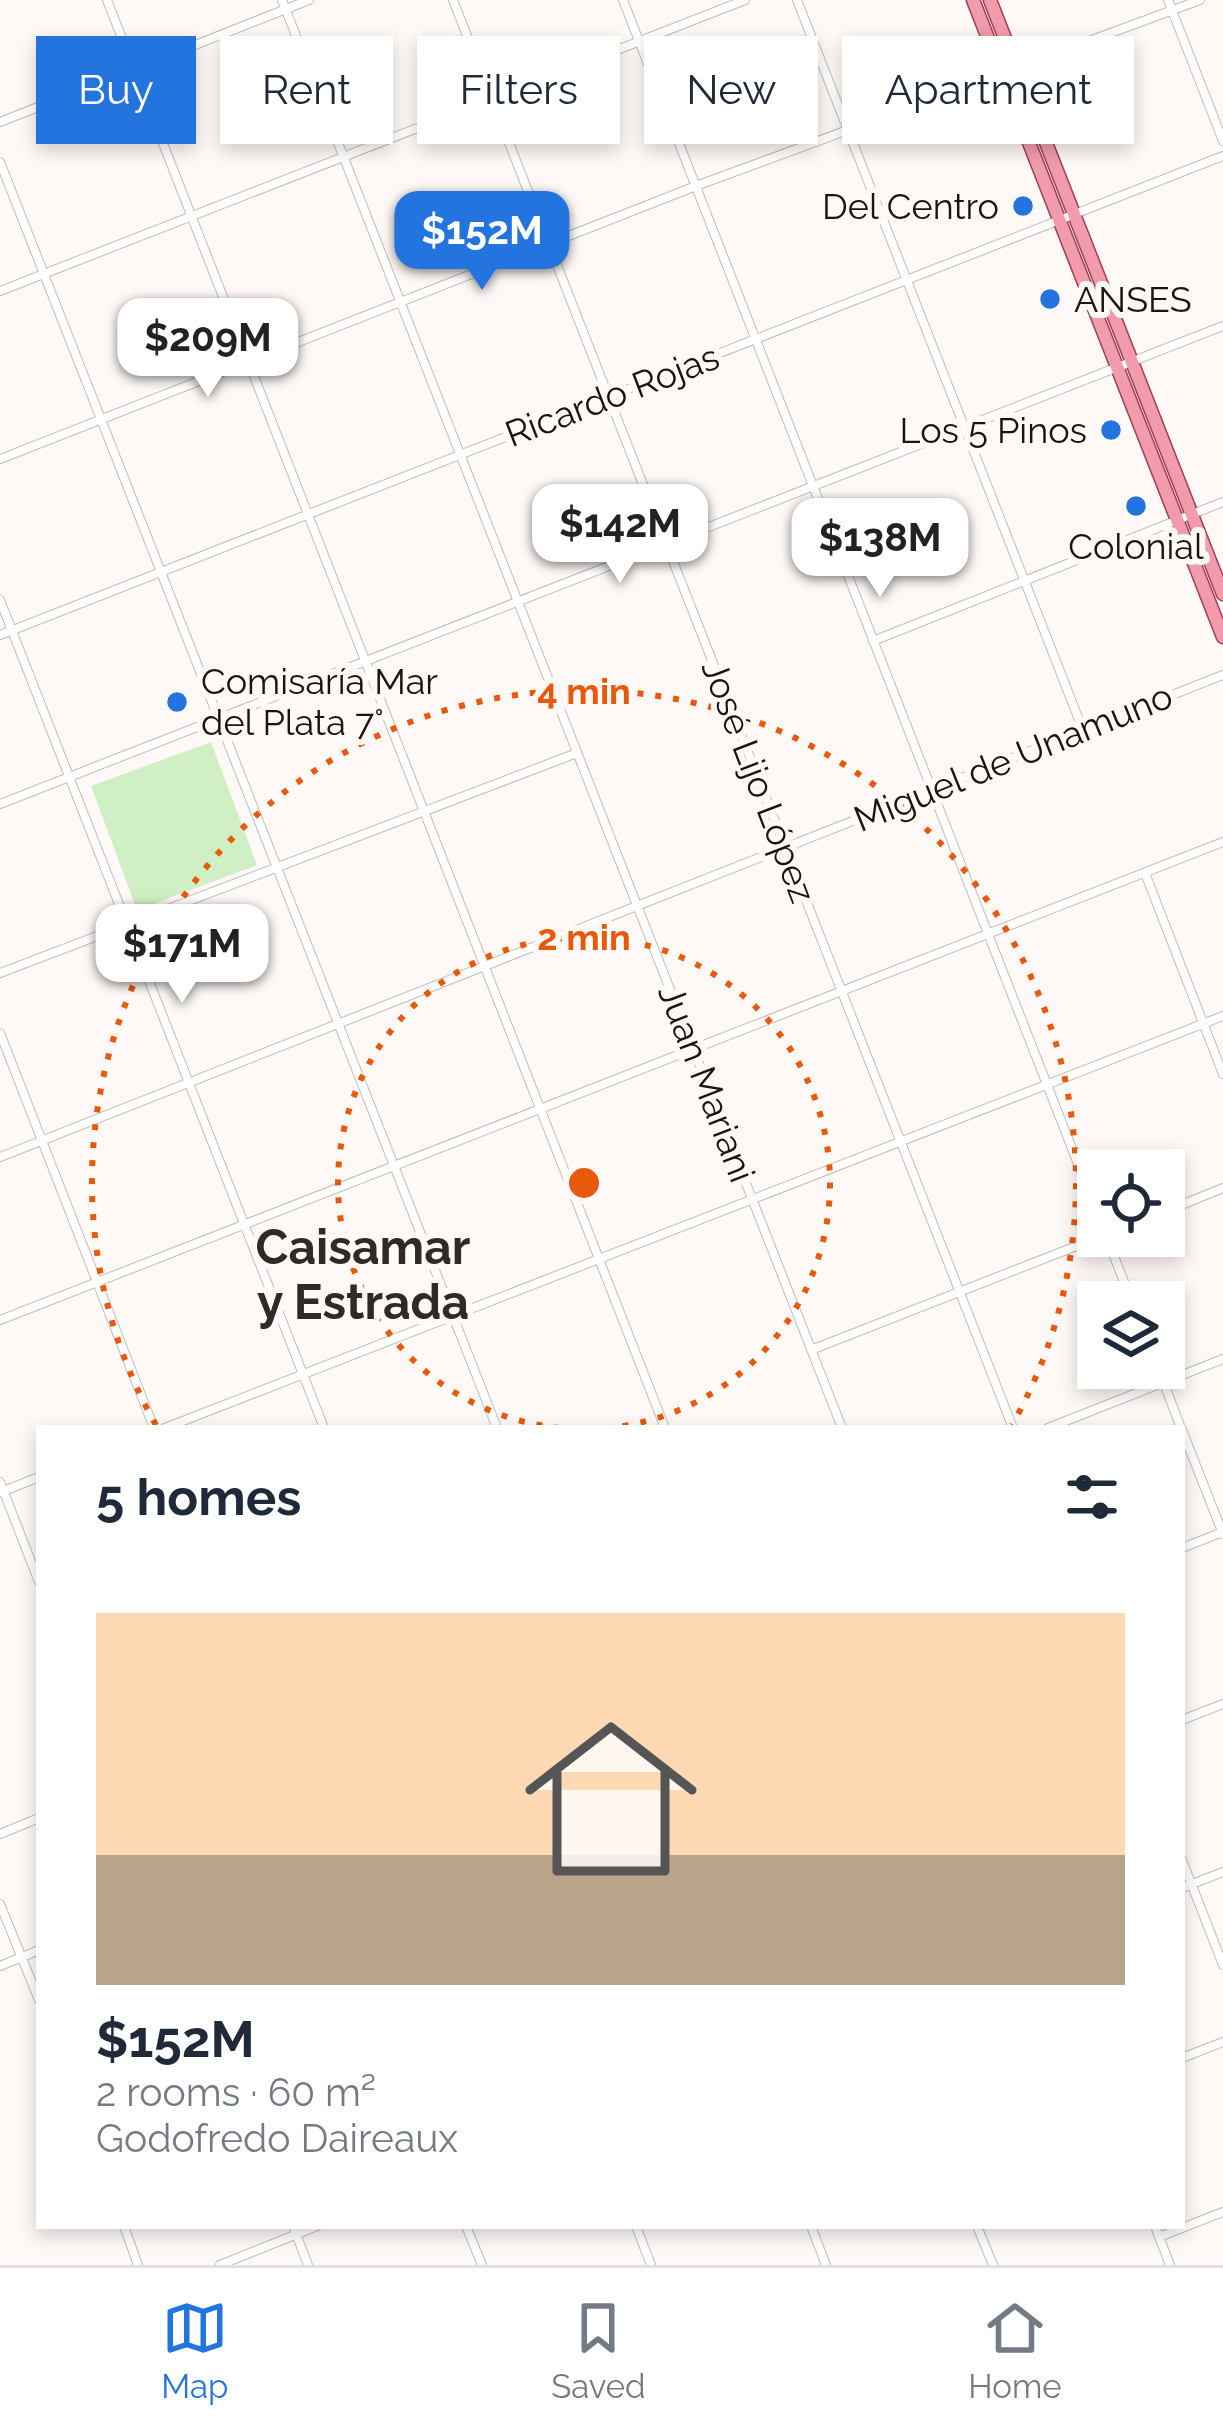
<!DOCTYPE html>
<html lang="en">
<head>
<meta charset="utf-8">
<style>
	body { margin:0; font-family:Raleway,sans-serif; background:#f6f6f7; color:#1f2937; height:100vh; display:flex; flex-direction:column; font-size:45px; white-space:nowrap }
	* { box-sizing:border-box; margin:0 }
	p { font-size:39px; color:#747a83 }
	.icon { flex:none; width:66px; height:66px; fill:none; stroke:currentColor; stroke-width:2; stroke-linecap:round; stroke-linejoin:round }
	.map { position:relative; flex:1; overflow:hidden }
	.sheet { position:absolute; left:36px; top:1425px; width:1149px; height:804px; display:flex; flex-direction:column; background:#fff; border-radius:0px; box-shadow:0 6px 18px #0003 }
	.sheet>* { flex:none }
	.banner { position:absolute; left:36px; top:36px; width:1152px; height:108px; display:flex; gap:24px }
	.tools { position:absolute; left:1077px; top:1149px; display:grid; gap:24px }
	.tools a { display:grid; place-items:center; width:108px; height:108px; border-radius:0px; background:#fff; box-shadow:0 6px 18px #0003; font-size:60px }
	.price { position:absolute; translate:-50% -102px; padding:0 27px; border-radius:24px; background:#fff; color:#222; font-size:39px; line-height:78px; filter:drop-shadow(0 3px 6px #0008) }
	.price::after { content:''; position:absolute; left:50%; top:72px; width:36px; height:27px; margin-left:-18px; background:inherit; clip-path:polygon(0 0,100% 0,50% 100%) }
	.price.current { background:#2374df; color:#fff }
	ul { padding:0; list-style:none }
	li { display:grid; align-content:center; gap:24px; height:636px; padding:0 60px }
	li+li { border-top:3px solid #e0e1e3 }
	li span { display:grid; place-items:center; height:372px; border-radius:0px; color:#555 }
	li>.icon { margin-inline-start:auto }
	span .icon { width:216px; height:216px; fill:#fffc; stroke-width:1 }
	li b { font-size:51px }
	h2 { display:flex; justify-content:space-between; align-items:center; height:144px; padding:0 60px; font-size:51px }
	.pill { padding:0 42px; border-radius:0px; background:#fff; box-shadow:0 6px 18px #0003; font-size:42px; line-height:108px }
	.pill.current { background:#2374df; color:#fff }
	.tab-bar { display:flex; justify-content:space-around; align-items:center; height:168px; border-top:3px solid #e0e1e3; background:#fff; font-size:33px; color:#747a83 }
	.tab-bar a { display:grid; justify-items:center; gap:6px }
	.tab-bar .current { color:#2374df }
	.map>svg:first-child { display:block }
	.green { fill:#d0efc4 }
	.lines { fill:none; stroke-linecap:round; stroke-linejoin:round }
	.minor-casing { stroke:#c3bcb8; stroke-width:10 }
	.primary-casing { stroke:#9f4052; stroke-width:15 }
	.minor { stroke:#fff; stroke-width:8 }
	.primary { stroke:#f19bac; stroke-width:12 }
	.ring { fill:none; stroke:#e8590c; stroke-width:6; stroke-dasharray:6 12 }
	.poi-dot { fill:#2374df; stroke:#fef9f7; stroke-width:4.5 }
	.labels { text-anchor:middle; stroke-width:12; stroke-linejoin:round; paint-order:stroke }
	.poi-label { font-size:36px; fill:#171413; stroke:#fef9f7; text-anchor:end }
	.street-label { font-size:36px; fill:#171413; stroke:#fef9f7 }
	.district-label { font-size:48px; font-weight:bold; fill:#2f2927; stroke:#fef9f7 }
	.centre { fill:#e8590c; stroke:#fef9f7; stroke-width:6 }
	.ring-label { font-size:36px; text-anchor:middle; font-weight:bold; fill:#e8590c; stroke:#fef9f7; stroke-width:12; stroke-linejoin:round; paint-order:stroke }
</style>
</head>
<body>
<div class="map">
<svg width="1223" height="2265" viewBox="0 0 1223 2265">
	<rect width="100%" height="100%" fill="#fef9f7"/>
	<path class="green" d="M211,742l46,123 -120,45 -46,-124z"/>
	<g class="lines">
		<g class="minor-casing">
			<g id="minor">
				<path d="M107,0l558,1428"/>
				<path d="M282,0l560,1428"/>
				<path d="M453,0l560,1428"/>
				<path d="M623,0l475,1215"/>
				<path d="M797,0l286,730"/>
				<path d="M1168,0l55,141"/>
				<path d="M0,122l309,-122"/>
				<path d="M0,162l497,1266"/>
				<path d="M0,291l745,-291"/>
				<path d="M0,459l696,-273 504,-186"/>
				<path d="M0,600l324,828"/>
				<path d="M0,635l1223,-479"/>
				<path d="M873,641l350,-139"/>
				<path d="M0,804l1223,-478"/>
				<path d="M1145,873l78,201"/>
				<path d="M0,973l577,-220"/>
				<path d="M0,1033l154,395"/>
				<path d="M0,1157l1223,-482"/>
				<path d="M1164,1212l59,-24"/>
				<path d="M1106,1236l26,66"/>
				<path d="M0,1320l1223,-478"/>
				<path d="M811,1350l291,-114"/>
				<path d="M1158,1368l23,60"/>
				<path d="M165,1428l1058,-412"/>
				<path d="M1048,1428l175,-69"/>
				<path d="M1182,1430l41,104"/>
				<path d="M0,1482l39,100"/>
				<path d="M1,1492l38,-15"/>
				<path d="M1182,1548l41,-16"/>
				<path d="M1182,1720l41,-16"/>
				<path d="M0,1834l39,-16"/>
				<path d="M1182,1860l41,105"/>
				<path d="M1182,1888l41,-16"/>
				<path d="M0,1904l39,96"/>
				<path d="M0,1966l39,-16"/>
				<path d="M1182,2058l41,-16"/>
				<path d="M124,2226l14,39"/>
				<path d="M293,2226l15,39"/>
				<path d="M466,2226l16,39"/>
				<path d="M636,2226l15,39"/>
				<path d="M811,2226l15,39"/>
				<path d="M977,2226l16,39"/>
				<path d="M1155,2226l15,39"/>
				<path d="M1159,2237l64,-25"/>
				<path d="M220,2265l97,-39"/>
			</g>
		</g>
		<g class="primary-casing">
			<g id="primary">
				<path d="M973,0l250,637"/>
				<path d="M990,0l233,594"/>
			</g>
		</g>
		<use href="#minor" class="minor"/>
		<use href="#primary" class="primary"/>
	</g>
	<g class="ring">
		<path d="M560 1428A246 246 0 1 1 608 1428"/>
		<path d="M156 1425A492 492 0 1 1 1012 1425"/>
	</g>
	<g class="poi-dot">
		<circle cx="1023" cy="206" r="12"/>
		<circle cx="1050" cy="299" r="12"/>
		<circle cx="1111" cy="430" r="12"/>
		<circle cx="1136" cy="506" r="12"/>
		<circle cx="177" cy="702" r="12"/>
	</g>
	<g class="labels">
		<g class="poi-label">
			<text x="999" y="219">Del Centro</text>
			<text x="1074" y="312" text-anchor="start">ANSES</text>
			<text x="1087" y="443">Los 5 Pinos</text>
			<text x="1136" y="559" text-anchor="middle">Colonial</text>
			<text x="201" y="694" text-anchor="start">Comisaría Mar<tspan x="201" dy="41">del Plata 7°</tspan></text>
		</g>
		<g class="street-label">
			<text transform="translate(612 395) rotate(-21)" y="13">Ricardo Rojas</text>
			<text transform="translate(1013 757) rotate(-22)" y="13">Miguel de Unamuno</text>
			<text transform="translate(759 781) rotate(69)" y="13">José Lijo López</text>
			<text transform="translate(707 1083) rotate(69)" y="13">Juan Mariani</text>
		</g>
		<g class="district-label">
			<text x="363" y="1264">Caisamar<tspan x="363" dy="55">y Estrada</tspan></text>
		</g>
	</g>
	<circle cx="584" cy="1183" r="18" class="centre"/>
	<g class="ring-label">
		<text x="584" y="704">4 min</text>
		<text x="584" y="950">2 min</text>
	</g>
</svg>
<div class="tools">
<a><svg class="icon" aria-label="locate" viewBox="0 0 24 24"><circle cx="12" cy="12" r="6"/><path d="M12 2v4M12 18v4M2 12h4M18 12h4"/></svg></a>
<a><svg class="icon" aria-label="layers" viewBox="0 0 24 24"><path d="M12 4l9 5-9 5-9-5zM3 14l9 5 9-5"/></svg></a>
</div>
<b class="price current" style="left:482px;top:293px">$152M</b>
<b class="price" style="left:208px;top:400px">$209M</b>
<b class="price" style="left:620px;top:586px">$142M</b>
<b class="price" style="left:880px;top:600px">$138M</b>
<b class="price" style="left:182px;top:1006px">$171M</b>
<div class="banner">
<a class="pill current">Buy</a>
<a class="pill">Rent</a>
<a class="pill">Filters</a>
<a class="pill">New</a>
<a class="pill">Apartment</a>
</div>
<section class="sheet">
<h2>5 homes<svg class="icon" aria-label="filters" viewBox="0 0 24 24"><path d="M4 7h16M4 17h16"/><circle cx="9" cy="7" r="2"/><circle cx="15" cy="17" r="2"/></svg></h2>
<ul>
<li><span style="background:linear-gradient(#ffd9b3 65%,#b9a48a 0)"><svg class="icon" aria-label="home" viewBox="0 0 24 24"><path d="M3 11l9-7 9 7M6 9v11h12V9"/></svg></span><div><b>$152M</b><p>2 rooms · 60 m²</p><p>Godofredo Daireaux</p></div></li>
</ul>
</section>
</div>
<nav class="tab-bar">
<a class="current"><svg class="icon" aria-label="map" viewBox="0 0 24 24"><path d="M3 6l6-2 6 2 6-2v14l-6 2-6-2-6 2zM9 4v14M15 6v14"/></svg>Map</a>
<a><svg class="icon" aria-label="saved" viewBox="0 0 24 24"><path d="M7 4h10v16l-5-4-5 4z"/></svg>Saved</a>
<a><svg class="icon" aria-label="home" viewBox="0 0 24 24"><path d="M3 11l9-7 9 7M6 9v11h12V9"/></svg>Home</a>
</nav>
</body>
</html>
